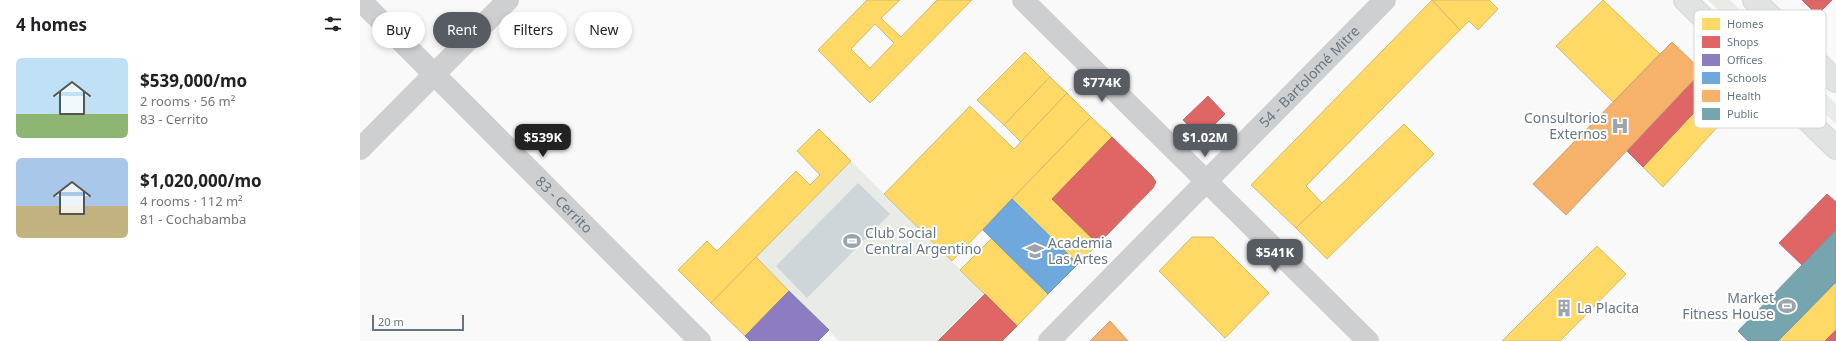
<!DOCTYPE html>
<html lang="en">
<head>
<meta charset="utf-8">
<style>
	body { margin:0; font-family:"Noto Sans",sans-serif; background:#f2f2f2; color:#202124; height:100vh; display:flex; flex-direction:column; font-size:15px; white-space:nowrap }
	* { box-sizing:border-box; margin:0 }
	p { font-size:13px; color:#757577 }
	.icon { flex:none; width:22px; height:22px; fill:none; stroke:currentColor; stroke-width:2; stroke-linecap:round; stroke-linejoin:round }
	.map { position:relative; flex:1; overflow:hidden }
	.details { display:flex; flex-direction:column; background:#fff; width:360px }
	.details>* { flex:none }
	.guide { position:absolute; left:12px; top:12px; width:380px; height:36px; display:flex; gap:8px }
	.scale { position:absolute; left:12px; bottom:10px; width:92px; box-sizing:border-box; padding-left:4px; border:2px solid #657683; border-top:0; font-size:11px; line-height:14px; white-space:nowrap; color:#657683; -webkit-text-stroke:3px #fff; paint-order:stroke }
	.price { position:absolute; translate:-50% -34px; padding:0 9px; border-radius:8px; background:#565c61; color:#fff; font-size:13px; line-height:26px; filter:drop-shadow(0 1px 2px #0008) }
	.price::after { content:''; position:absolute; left:50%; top:24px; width:12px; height:9px; margin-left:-6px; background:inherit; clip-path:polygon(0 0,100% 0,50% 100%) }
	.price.selected { background:#222; color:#fff }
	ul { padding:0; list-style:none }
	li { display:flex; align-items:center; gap:12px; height:100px; padding:0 16px }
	li span { display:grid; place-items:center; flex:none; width:112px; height:80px; border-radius:6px; color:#555 }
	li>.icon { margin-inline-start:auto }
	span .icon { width:48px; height:48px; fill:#fffc; stroke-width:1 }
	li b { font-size:17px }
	h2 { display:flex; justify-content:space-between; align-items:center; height:48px; padding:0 16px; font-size:17px }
	.tag { padding:0 14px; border-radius:18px; background:#fff; box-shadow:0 2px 6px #0003; font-size:14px; line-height:36px }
	.tag.selected { background:#565c61; color:#fff }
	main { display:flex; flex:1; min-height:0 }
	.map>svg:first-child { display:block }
	.green { fill:#e8ebe6 }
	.water { fill:#ced6d9 }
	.homes { fill:#ffd966; stroke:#d1bb6f; fill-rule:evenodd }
	.shops { fill:#e06666; stroke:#bb6b6f }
	.offices { fill:#8e7cc3; stroke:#827ab0 }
	.schools { fill:#6fa8dc; stroke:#6c99c1 }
	.health { fill:#f6b26b; stroke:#caa072 }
	.public { fill:#76a5af; stroke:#7197a2 }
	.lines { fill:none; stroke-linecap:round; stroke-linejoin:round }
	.major-casing { stroke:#d5d6d7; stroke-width:24 }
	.minor { stroke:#cecfd0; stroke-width:22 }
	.major { stroke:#e1e2e2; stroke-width:22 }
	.labels { text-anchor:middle; stroke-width:4; stroke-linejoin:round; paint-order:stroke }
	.street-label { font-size:14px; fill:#657683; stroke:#fff }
	.poi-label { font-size:14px; fill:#657683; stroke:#fff; text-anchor:start }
	.key { fill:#fff; stroke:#d1d6da; stroke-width:1 }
	.key-label { font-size:11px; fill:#657683 }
</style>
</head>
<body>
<main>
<section class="details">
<h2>4 homes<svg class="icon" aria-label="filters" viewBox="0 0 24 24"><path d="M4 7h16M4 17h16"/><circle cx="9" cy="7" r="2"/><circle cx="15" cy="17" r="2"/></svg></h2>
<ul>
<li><span style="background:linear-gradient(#bfe0f5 70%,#8fb573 0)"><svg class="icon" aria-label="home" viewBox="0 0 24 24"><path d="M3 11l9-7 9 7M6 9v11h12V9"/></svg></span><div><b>$539,000/mo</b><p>2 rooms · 56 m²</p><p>83 - Cerrito</p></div></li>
<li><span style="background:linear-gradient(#a9c7e8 60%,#c2b280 0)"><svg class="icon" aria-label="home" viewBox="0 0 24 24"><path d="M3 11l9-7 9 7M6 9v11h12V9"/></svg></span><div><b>$1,020,000/mo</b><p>4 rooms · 112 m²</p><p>81 - Cochabamba</p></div></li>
</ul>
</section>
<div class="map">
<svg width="1476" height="341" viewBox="0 0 1476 341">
	<rect width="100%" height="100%" fill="#f9f9f9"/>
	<g class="green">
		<path d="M1348,0h22l106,104v20z"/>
		<path d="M491,161l166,165 -15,15h-163l-50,-50 -44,45 -34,-33z"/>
	</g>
	<path class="water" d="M498,183l32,31 -83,84 -31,-32z"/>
	<g class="homes">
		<path d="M507,0h33l-19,18 20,19 36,-37h35l-102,103 -52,-53zM515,24l19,19 -24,25 -19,-19z"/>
		<path d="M1072,0h57l9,9 -20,21 -9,-9 -9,9z"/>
		<path d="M1072,0l28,30 -154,156 16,17 -26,25 -45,-43z"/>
		<path d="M1243,0l57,54 -47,48 -57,-56z"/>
		<path d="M665,52l25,25 -46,48 -27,-25z"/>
		<path d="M690,77l17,16 -46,49 -17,-17z"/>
		<path d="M707,93l24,24 -139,144 -68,-67 86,-88 44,43z"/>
		<path d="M1352,93l19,19 -68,75 -20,-20z"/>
		<path d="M731,117l21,20 -60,62 46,45 -20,20 -66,-65z"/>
		<path d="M1044,124l30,30 -107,105 -31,-31z"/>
		<path d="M459,129l32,32 -140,142 -33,-33 29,-29 10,10 79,-80 14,14 10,-10 -23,-24z"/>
		<path d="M832,237h21l56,56 -44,45 -66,-67z"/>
		<path d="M632,238l56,56 -31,32 -57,-56z"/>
		<path d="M1237,246l29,28 -66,67h-58z"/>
		<path d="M396,257l33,34 -44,45 -34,-33z"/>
		<path d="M1476,282v48l-11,11h-47z"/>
	</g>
	<g class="shops">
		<path d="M1442,0h30l-15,15z"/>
		<path d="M1342,71l16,16 -75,80 -16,-16z"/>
		<path d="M848,96l17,18 -17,17 -13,1 -12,-12z"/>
		<path d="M752,137l40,39 4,6 -3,6 -55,56 -46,-45z"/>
		<path d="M1467,194l9,8v28l-34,35 -23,-22z"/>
		<path d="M625,294l32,32 -15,15h-64z"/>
		<path d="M1476,330v11h-11z"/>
	</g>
	<path class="offices" d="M429,291l40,39 -11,11h-68l-5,-5z"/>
	<path class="schools" d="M652,199l66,65 -30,30 -65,-64z"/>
	<g class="health">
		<path d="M1312,42l30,29 -136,144 -33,-31z"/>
		<path d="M750,321l18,20h-38z"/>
	</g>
	<path class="public" d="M1476,230v52l-58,59h-30l-10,-10z"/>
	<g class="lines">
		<g class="major-casing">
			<g id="major">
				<path d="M1325,0l151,148"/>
				<path d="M1394,0l82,81"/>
			</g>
		</g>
		<g class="minor">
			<path id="s1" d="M0,0l340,341"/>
			<path d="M663,0l345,341"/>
			<path d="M0,149l148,-149"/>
			<path id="s2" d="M689,341l336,-341"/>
		</g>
		<use href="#major" class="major"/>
	</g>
	<defs>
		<g id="hospital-bare" transform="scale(1.38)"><path d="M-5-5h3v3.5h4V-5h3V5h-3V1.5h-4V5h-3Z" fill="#99a4ac" stroke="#fff" stroke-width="2.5" paint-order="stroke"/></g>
		<g id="stadium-bare" transform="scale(1.38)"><path d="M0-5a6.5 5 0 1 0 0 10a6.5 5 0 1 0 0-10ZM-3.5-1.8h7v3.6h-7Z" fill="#99a4ac" stroke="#fff" stroke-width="2.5" paint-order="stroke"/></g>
		<g id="university-bare" transform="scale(1.38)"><path d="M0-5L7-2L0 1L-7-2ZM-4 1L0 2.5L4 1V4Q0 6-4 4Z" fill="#99a4ac" stroke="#fff" stroke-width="2.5" paint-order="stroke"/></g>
		<g id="building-bare" transform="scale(1.38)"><path d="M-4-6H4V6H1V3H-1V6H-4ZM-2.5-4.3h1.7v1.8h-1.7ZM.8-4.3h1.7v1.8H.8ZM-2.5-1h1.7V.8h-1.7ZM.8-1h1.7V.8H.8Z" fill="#99a4ac" stroke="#fff" stroke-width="2.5" paint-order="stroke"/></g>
	</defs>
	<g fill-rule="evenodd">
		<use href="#hospital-bare" x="1260" y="126"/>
		<use href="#stadium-bare" x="492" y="241"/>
		<use href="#university-bare" x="675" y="251"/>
		<use href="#stadium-bare" x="1427" y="306"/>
		<use href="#building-bare" x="1204" y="308"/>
	</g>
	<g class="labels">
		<g class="street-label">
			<text dy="5" stroke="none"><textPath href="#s2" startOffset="371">54 - Bartolomé Mitre</textPath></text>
			<text dy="5" stroke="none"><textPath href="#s1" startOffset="289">83 - Cerrito</textPath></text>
		</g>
		<g class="poi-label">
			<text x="1247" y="123" text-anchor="end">Consultorios<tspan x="1247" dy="16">Externos</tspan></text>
			<text x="505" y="238">Club Social<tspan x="505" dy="16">Central Argentino</tspan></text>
			<text x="688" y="248">Academia<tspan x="688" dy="16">Las Artes</tspan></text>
			<text x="1414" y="303" text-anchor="end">Market<tspan x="1414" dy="16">Fitness House</tspan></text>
			<text x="1217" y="313">La Placita</text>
		</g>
	</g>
	<rect x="1334" y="10" width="132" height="118" rx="6" class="key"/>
	<rect x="1342" y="18" width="18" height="12" fill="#ffd966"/>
	<rect x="1342" y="36" width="18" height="12" fill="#e06666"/>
	<rect x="1342" y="54" width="18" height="12" fill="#8e7cc3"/>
	<rect x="1342" y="72" width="18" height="12" fill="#6fa8dc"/>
	<rect x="1342" y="90" width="18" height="12" fill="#f6b26b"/>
	<rect x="1342" y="108" width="18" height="12" fill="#76a5af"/>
	<g class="key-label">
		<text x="1367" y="28">Homes</text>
		<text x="1367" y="46">Shops</text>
		<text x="1367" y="64">Offices</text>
		<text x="1367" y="82">Schools</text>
		<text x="1367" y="100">Health</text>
		<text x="1367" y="118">Public</text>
	</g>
</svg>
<div class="scale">20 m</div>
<b class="price" style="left:742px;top:103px">$774K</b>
<b class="price selected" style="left:183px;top:158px">$539K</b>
<b class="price" style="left:845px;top:158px">$1.02M</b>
<b class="price" style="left:915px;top:273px">$541K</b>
<div class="guide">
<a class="tag">Buy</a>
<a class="tag selected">Rent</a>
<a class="tag">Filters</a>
<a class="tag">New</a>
</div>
</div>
</main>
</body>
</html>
